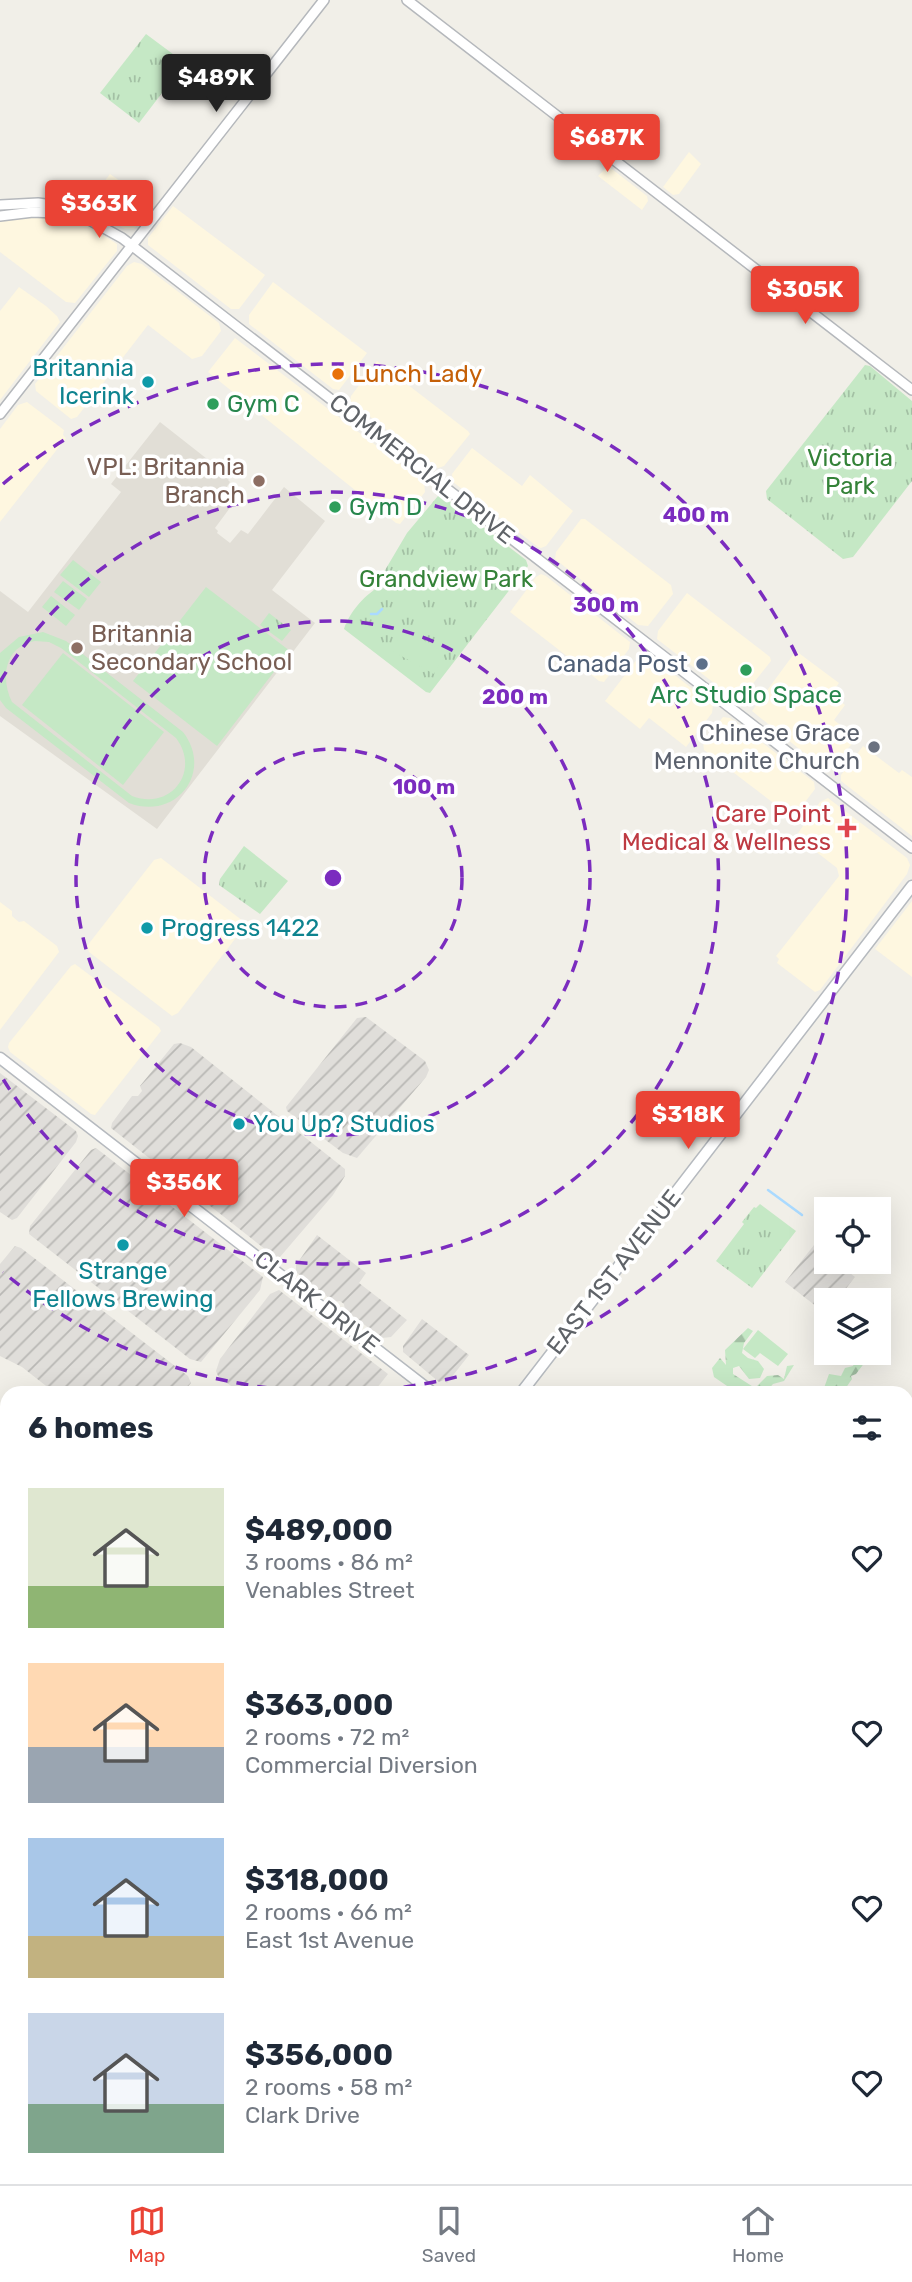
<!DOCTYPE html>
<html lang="en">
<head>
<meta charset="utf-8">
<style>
	body { margin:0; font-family:Rubik,sans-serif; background:#f2f2f3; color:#1f2937; height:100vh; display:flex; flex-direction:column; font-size:26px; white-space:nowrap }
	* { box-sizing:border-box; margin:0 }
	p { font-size:23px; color:#747a83 }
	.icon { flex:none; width:38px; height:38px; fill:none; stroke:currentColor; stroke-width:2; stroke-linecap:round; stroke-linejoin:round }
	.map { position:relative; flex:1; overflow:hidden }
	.sheet { position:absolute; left:0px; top:1386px; width:914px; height:798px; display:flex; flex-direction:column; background:#fff; border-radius:21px 21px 0 0; box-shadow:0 7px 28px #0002 }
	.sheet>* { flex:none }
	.fabs { position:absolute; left:814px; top:1197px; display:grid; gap:14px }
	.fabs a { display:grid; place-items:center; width:77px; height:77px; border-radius:0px; background:#fff; box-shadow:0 7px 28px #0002; font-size:35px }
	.price { position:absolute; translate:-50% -60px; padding:0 16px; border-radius:7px; background:#ea4335; color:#fff; font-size:23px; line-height:46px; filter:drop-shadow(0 2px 4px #0008) }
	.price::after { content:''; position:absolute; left:50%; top:42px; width:21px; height:16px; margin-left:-10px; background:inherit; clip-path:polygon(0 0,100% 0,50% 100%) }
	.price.on { background:#222; color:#fff }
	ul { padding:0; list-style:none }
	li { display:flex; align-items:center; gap:21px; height:175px; padding:0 28px }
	li span { display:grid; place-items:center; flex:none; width:196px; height:140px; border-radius:0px; color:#555 }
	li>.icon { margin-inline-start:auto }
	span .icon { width:84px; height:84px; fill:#fffc; stroke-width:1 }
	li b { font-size:30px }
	h2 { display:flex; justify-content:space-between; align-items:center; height:84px; padding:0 28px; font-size:30px }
	.tabs { display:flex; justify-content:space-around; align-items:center; height:98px; border-top:2px solid #e0e1e3; background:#fff; font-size:19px; color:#747a83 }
	.tabs a { display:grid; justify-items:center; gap:4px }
	.tabs .on { color:#ea4335 }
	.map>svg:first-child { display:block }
	.commercial { fill:#fef7e0 }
	.industrial { fill:url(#industrial-furrows) }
	.education { fill:#e1ded6 }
	.grass { fill:url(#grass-tufts) }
	.forest { fill:url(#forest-firs) }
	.garden { fill:#c5e8c5; fill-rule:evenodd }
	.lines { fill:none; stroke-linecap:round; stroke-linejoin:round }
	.stream { stroke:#aadaff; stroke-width:2.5 }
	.tertiary-casing { stroke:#b5b8bc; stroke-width:12 }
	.secondary-casing { stroke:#b6babf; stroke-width:13 }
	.tertiary { stroke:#fff; stroke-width:9 }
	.secondary { stroke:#fff; stroke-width:10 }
	.rail-casing { stroke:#b6b7b8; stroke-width:5 }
	.rail { stroke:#fff; stroke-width:2.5; stroke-dasharray:8; stroke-linecap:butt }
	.ring { fill:none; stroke:#7b2cbf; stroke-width:3.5; stroke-dasharray:12 9 }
	.food-dot { fill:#e8710a; stroke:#fff; stroke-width:2.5 }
	.culture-dot { fill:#0f9aa8; stroke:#fff; stroke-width:2.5 }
	.leisure-dot { fill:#2e9e5b; stroke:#fff; stroke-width:2.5 }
	.education-dot { fill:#8d6e63; stroke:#fff; stroke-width:2.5 }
	.service-dot { fill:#5c6f8a; stroke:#fff; stroke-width:2.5 }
	.worship-dot { fill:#6b7280; stroke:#fff; stroke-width:2.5 }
	.health-dot { fill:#e0444e; stroke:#fff; stroke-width:2.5 }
	.labels { text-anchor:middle; stroke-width:7; stroke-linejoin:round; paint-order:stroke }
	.culture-label { font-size:24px; fill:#0d838f; stroke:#fff; text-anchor:start }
	.food-label { font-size:24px; fill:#c56008; stroke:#fff; text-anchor:start }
	.leisure-label { font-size:24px; fill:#27864d; stroke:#fff; text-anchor:start }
	.park-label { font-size:24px; fill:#348238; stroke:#fff }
	.education-label { font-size:24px; fill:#785e54; stroke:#fff; text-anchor:end }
	.street-label { font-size:24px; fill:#5f6368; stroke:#fff }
	.service-label { font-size:24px; fill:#4e5e75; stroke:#fff; text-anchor:end }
	.worship-label { font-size:24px; fill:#5b616d; stroke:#fff; text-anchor:end }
	.health-label { font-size:24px; fill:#be3a42; stroke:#fff; text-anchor:end }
	.centre { fill:#7b2cbf; stroke:#fff; stroke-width:3.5 }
	.ring-label { font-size:21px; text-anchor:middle; font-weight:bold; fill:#7b2cbf; stroke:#fff; stroke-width:7; stroke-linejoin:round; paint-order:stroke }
</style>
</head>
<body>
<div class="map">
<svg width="912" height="2184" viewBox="0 0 912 2184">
	<defs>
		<pattern id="industrial-furrows" width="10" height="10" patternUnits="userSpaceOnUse" patternTransform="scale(1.75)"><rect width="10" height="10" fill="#e0deda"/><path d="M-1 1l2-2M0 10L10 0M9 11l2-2" fill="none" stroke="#b9b8b5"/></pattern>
		<pattern id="grass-tufts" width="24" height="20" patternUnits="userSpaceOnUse" patternTransform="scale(1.75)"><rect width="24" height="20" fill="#c5e8c5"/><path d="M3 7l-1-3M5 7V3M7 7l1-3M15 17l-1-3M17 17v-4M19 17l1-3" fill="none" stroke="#a3c0a4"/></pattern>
		<pattern id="forest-firs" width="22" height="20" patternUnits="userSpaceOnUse" patternTransform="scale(1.75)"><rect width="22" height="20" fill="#c5e8c5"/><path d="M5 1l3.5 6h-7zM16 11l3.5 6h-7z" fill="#a3c0a4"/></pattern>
	</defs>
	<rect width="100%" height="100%" fill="#f1efe8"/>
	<g class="commercial">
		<path d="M689,152l12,12 -22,30 -6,1 -10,-8z"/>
		<path d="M608,166l39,30 1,5 -6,9 -44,-34z"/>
		<path d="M110,174l44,31 -20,24h-9l-39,-21 2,-5z"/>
		<path d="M173,206l92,69 -26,34h-8l-83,-64v-7z"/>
		<path d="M33,216l30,1 17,4 37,23v7l-42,52 -9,-1 -66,-50v-32z"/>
		<path d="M134,262l8,2 77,59 2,8 -19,25 -10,3 -44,-34 -71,92 -6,2 -35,-28 -1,-7 92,-118z"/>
		<path d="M273,282l94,71 -28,37 -6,-1 -84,-65v-9z"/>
		<path d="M19,287l27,19 11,10 3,6 -60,78v-89z"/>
		<path d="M235,338l189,144 1,10 -25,32 -4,-1 -188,-151z"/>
		<path d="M377,361l91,70 2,3 -26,32 -6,2 -5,-2 -83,-65 1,-5z"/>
		<path d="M27,402l37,28 -1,5 3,3 -66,84v-93l18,-24z"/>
		<path d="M472,448l50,38 8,-11 43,36 -27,35 -5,2 -3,-1 -85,-65 -1,-8z"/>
		<path d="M581,519h4l86,66 2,9 -25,32 -10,-1 -83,-66 1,-7z"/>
		<path d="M541,574l5,2 84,66 -1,7 -25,33 -5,-1 -89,-69 26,-35z"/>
		<path d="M687,593l83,64 1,4 -31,39h-4l-79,-61 1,-8z"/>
		<path d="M796,651l43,32 -8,11 14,11 -11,15 23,18 -28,32 -6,-2 -71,-57z"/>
		<path d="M641,654h7l65,51 -1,8 -26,34 -37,-29 -9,11 -35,-28z"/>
		<path d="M723,717l7,1 84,64 1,7 -22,29 -89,-68 -1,-8z"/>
		<path d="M863,746l36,27 3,-3 10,7v59l-71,-55v-6z"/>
		<path d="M828,798l79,60 3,7 -3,9 -87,116 -5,2 -38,-29 2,-4 -3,-3 63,-80 -2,-8 -36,-28 1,-2 -4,-5 22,-31z"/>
		<path d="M161,858l82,63 2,5 -67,87 -6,3 -83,-64 -2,-6 67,-86z"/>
		<path d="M912,901v76l-37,-28z"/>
		<path d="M0,902l12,9v5l7,6 5,-1 33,25 2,6 -59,78z"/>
		<path d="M75,964l84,63 2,4 -66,84 -4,-1 -81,-62 -2,-5 1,-4 62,-77z"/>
		<path d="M7,1750v157l-7,8v-159z"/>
		<path d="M7,1965v162l-7,6v-164z"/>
		<path d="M7,2144v33h291l-29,7h-269v-34z"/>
		<path d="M449,2177h222l-9,7h-224z"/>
	</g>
	<g class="industrial">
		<path d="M366,1017l59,44 4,9 -3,7 -69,81 -14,-5 -56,-42 -1,-4 71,-89z"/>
		<path d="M180,1043l11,4 154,122v7l-12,19 -53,62h-5l-164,-129 1,-5 20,-27h6l4,-5 -2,-5 34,-42z"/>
		<path d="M0,1073l76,58 2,5 -2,6 -59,76 -5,2 -12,-8z"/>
		<path d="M96,1148l167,129 -3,13 -59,72 -11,-3 -161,-125 1,-8 61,-76z"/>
		<path d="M317,1235l49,38 -7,10 48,37 -16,17 -9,1 -37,-28 -1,-6 -4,-3 -6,1 -38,-30v-7z"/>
		<path d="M814,1245l12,9v8h10l19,15 -18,23h-11v14l-41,-32z"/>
		<path d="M15,1246l6,2 167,128 3,7 -8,10h-128l-33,-26 -22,-11v-92z"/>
		<path d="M279,1290l109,84 -15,19h-133l-22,-17 -2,-5 4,-12 50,-65z"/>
		<path d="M422,1319l47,36 -22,28 -3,-3 -5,2 -36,-30v-6z"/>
		<path d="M0,1467l7,5v97l-7,-5z"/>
		<path d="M907,1544l5,1v158l-5,3z"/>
		<path d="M7,1622v98l-7,6v-102z"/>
	</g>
	<g class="education">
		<path d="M160,422l70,55 -2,3 2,2 -4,6 12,9 -23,31 3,3 -1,2 13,10 11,-13 7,4 36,-47 41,34 -53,69 43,33 -158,206 -157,-113v-125l28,21 93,-120 -10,-8z"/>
		<path d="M907,1996l5,5v141l-5,7z"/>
	</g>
	<g class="grass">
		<path d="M146,34l39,29 -46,60 -39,-30z"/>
		<path d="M865,365l5,1 42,35v80l-59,76 -10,2 -76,-60 -1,-8z"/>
		<path d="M438,496l6,1 82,63 2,6 -98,127 -4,-1 -82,-63c5,-16 20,-33 33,-41l4,-11 26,-44z"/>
		<path d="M269,613l22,17 -9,11 -22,-16z"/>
		<path d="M244,846l44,35 -28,33 -41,-29 1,-6z"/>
		<path d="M760,1204l36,27 -44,57 -36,-27 28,-37 -2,-2 12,-15 2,1z"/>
		<path d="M712,2177h133l9,7h-151z"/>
	</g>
	<g class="forest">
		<path d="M748,1328l5,3 -9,12 -2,10 6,5 10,3 6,8 -4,9 -11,1 -10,-13 -6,2v6l22,14 12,-12 11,-1 6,4 3,-13 7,-1 -10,16 -11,3 -8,9h-33l-2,-5 -16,-11 -2,-9 8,-10 6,7 -1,-15z"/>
		<path d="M862,1353l9,1 -7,4 1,4 -9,12 -5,2 1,3 -9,13 -27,1 -1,-2 9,-3 5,-14 12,2 4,-8 8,-2 4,-9 5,-1z"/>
	</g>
	<g class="garden">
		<path d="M73,560l28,22 -12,15 -29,-22z"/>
		<path d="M63,581l24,18 -8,11 -25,-18z"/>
		<path d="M206,587l84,64 -73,95 -84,-65z"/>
		<path d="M51,596l24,19 -9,11 -24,-19z"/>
		<path d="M407,630l38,23 -11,21 -40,-22c-1,-6 7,-19 13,-22z"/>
		<path d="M43,632l23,9 117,91c31,40 -7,89 -54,71l-123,-95 -6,-8v-47l19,-16zM35,641l14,1 12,6 115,90c25,33 -5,73 -44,58l-120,-94c-12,-24 -7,-56 23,-61z"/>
		<path d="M63,653l101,79 -41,53 -101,-80z"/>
		<path d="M758,1330l30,24 -10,12 -18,-13 -5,5 -12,-9z"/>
		<path d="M755,2177h56l8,7h-70z"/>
	</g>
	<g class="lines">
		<g class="stream">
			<path d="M371,614h6l5,-5"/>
			<path d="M768,1190l34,25"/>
		</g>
		<g class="tertiary-casing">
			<g id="tertiary">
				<path d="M407,0l505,390"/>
				<path d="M0,205l38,-2 28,4 56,31 790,610"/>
				<path d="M0,216l33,-4 42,2"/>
				<path d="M0,414l324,-414"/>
				<path d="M906,1722l5,-12"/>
			</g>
		</g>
		<g class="secondary-casing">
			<g id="secondary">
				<path d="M0,1058l433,335"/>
				<path d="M521,1393l391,-507"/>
				<path d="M906,1758l6,4"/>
				<path d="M0,1935l7,-5"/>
				<path d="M906,1941l6,-7"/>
				<path d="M0,1953l7,-7"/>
				<path d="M683,2184l9,-7"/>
			</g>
		</g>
		<use href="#tertiary" class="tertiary"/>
		<use href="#secondary" class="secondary"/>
		<g class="rail-casing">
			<g id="rail">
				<path d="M0,1600l7,-1"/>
				<path d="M906,1742l6,-3"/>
				<path d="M906,1779l6,-2"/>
				<path d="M906,1805l6,-4"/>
				<path d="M906,1836l6,-4"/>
				<path d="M0,1952l7,-5"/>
				<path d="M430,2184l9,-7"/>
				<path d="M462,2184l11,-7"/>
			</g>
		</g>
		<use href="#rail" class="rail"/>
	</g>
	<g class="ring">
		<circle cx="333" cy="878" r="129"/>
		<circle cx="333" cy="878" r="257"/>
		<path d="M0 682A386 386 0 1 1 0 1074"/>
		<path d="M3 484A514 514 0 1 1 3 1272"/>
	</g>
	<circle class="food-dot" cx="338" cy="374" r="7"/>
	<g class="culture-dot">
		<circle cx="148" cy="382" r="7"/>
		<circle cx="147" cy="928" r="7"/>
		<circle cx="239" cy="1124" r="7"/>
		<circle cx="123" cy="1245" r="7"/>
	</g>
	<g class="leisure-dot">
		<circle cx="213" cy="404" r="7"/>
		<circle cx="335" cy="507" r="7"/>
		<circle cx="746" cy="670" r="7"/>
	</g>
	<g class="education-dot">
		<circle cx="259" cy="481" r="7"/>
		<circle cx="77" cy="648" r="7"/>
	</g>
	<circle class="service-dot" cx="702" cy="664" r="7"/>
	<circle class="worship-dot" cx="874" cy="747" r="7"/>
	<path class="health-dot" d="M843.5 817.5h7v7h7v7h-7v7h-7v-7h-7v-7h7z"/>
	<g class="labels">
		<g class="culture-label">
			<text x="134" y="376" text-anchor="end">Britannia<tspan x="134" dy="28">Icerink</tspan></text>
			<text x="161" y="936">Progress 1422</text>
			<text x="253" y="1132">You Up? Studios</text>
			<text x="123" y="1279" text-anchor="middle">Strange<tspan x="123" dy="28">Fellows Brewing</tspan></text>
		</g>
		<g class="food-label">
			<text x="352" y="382">Lunch Lady</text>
		</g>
		<g class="leisure-label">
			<text x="227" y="412">Gym C</text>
			<text x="349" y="515">Gym D</text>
			<text x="746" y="703" text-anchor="middle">Arc Studio Space</text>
		</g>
		<g class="park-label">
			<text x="850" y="466">Victoria<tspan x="850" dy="28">Park</tspan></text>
			<text x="446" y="587">Grandview Park</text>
		</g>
		<g class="education-label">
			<text x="245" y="475">VPL: Britannia<tspan x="245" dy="28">Branch</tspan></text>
			<text x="91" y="642" text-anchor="start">Britannia<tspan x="91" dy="28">Secondary School</tspan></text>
		</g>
		<g class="street-label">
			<text transform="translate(422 469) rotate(38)" y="8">COMMERCIAL DRIVE</text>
			<text transform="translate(614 1272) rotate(-52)" y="8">EAST 1ST AVENUE</text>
			<text transform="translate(317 1302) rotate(38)" y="8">CLARK DRIVE</text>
		</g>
		<g class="service-label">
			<text x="688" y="672">Canada Post</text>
		</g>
		<g class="worship-label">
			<text x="860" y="741">Chinese Grace<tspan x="860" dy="28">Mennonite Church</tspan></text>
		</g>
		<g class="health-label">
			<text x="831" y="822">Care Point<tspan x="831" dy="28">Medical &amp; Wellness</tspan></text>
		</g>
	</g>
	<circle cx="333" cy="878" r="10" class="centre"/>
	<g class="ring-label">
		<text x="696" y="522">400 m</text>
		<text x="606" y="612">300 m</text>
		<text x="515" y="704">200 m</text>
		<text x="424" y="794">100 m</text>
	</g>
</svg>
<div class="fabs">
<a><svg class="icon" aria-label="locate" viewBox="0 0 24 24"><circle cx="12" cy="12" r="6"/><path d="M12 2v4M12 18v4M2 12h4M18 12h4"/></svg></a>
<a><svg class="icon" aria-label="layers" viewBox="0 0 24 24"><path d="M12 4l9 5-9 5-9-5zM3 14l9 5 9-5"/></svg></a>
</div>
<b class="price on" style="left:216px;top:114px">$489K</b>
<b class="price" style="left:607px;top:174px">$687K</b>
<b class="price" style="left:99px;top:240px">$363K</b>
<b class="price" style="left:805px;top:326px">$305K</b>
<b class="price" style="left:688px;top:1151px">$318K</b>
<b class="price" style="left:184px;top:1219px">$356K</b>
<section class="sheet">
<h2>6 homes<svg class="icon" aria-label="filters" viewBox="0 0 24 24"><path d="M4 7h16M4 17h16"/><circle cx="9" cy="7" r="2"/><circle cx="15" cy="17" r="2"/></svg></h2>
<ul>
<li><span style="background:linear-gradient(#dfe7d0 70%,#8fb573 0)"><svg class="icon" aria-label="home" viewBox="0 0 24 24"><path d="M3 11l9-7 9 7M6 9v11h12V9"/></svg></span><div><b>$489,000</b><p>3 rooms · 86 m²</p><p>Venables Street</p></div><svg class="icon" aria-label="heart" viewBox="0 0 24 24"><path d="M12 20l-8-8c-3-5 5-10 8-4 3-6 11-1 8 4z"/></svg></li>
<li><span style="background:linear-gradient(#ffd9b3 60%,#9aa5b1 0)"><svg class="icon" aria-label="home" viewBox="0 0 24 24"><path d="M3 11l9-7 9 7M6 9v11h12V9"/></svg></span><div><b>$363,000</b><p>2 rooms · 72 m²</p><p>Commercial Diversion</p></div><svg class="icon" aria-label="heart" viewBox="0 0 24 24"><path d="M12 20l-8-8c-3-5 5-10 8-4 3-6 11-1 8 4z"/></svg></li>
<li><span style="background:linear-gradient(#a9c7e8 70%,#c2b280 0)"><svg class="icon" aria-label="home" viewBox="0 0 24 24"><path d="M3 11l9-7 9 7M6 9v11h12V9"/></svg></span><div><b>$318,000</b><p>2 rooms · 66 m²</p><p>East 1st Avenue</p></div><svg class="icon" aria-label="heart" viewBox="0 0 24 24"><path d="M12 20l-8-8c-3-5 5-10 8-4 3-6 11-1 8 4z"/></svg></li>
<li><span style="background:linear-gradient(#c9d6e8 65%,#7fa58c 0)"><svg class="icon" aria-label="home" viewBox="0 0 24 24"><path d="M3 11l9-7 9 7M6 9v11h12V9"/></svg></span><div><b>$356,000</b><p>2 rooms · 58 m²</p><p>Clark Drive</p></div><svg class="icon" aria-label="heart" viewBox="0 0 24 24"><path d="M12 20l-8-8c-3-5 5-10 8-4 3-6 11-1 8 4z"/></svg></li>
</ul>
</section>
</div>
<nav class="tabs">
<a class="on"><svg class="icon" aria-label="map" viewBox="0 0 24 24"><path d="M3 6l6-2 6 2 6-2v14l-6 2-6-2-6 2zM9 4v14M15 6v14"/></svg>Map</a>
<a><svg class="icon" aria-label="saved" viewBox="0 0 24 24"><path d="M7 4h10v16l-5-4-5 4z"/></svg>Saved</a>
<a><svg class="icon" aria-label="home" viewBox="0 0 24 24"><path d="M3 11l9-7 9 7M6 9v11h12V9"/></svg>Home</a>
</nav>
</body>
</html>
